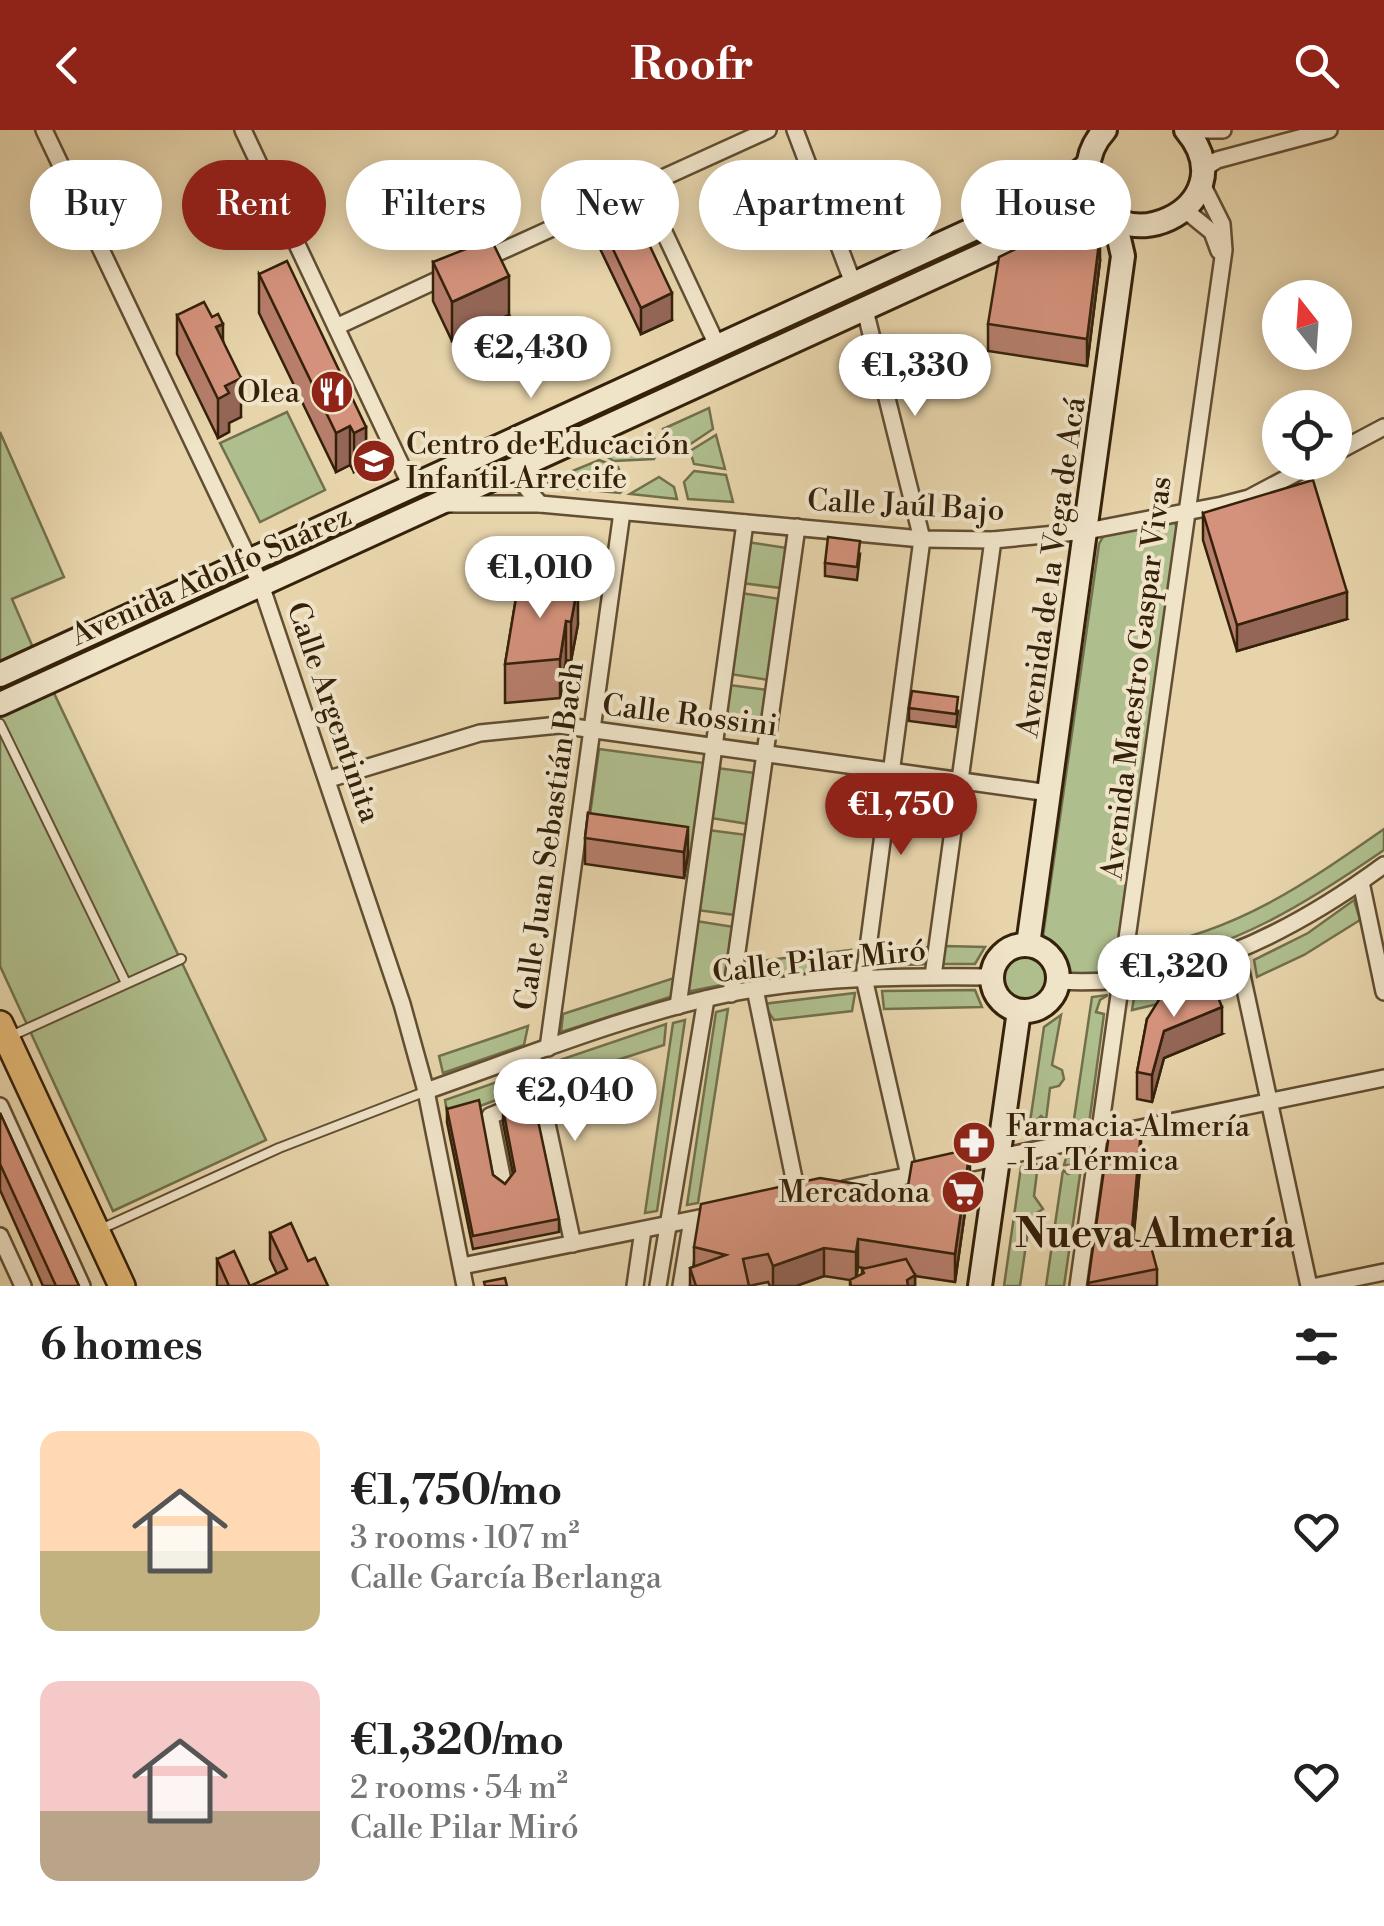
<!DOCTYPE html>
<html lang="en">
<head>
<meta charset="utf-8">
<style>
	body { margin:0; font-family:"Libre Bodoni",serif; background:#f6f6f6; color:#222; height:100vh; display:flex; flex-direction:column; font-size:38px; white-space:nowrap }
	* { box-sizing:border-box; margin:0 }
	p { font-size:32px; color:#767676 }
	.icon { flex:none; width:55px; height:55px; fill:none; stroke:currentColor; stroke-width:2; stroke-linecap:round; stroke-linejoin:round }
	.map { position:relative; height:1156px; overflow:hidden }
	.drawer { display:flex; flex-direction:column; background:#fff; flex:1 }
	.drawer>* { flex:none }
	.hud { position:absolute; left:30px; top:30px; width:1325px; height:90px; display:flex; gap:20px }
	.needle { width:65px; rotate:343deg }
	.tools { position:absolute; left:1262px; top:150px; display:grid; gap:20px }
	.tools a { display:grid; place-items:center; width:90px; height:90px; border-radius:50%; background:#fff; box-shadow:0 5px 25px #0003; font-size:50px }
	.price { position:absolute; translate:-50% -85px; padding:0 22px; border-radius:35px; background:#fff; color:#222; font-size:32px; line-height:65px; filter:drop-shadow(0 2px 5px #0008) }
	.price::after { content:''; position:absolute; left:50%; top:60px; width:30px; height:22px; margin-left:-15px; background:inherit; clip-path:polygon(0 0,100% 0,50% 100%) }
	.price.active { background:#8f2418; color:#fff }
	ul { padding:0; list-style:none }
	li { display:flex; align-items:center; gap:30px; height:250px; padding:0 40px }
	li span { display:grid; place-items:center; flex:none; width:280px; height:200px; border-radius:20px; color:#555 }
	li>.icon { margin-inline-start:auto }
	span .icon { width:120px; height:120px; fill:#fffc; stroke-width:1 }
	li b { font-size:42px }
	h2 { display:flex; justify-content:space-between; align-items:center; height:120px; padding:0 40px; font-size:42px }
	.chip { padding:0 35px; border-radius:45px; background:#fff; box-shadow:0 5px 25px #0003; font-size:35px; line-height:90px }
	.chip.active { background:#8f2418; color:#fff }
	header { display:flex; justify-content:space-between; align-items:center; height:130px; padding:0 40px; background:#8f2418; color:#fff; font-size:45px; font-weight:800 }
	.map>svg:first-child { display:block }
	.green { fill:#afbe8d; stroke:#72704c; stroke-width:2.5 }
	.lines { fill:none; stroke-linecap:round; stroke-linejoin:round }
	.lane-casing { stroke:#624e32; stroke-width:12 }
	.street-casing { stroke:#624e32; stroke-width:20 }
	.secondary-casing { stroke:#35210a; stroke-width:28 }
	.primary-casing { stroke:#35210a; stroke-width:30 }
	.lane { stroke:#efe3c8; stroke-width:8 }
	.street { stroke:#efe3c8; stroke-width:15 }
	.secondary { stroke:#efe3c8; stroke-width:22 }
	.primary { stroke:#e4ba76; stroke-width:25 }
	.wall { fill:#b67e6b; stroke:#35210a; stroke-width:2.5; fill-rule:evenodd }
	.shaded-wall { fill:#946657; stroke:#35210a; stroke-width:2.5 }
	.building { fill:#d4927c; stroke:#35210a; stroke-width:2.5 }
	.labels { text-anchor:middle; stroke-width:8; stroke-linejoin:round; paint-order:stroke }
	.poi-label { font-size:30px; fill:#35210a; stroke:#efe3c8; text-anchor:end }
	.street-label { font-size:30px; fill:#35210a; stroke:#efe3c8 }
	.district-label { font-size:40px; font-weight:bold; fill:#35210a; stroke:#efe3c8 }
</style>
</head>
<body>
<header><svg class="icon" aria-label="back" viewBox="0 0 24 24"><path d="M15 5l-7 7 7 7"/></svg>Roofr<svg class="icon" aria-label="search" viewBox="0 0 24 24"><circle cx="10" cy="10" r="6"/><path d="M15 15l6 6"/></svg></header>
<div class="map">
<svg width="1384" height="1156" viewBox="0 0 1384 1156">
	<rect width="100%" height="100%" fill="#e7d4ab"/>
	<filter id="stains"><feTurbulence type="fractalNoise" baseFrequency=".002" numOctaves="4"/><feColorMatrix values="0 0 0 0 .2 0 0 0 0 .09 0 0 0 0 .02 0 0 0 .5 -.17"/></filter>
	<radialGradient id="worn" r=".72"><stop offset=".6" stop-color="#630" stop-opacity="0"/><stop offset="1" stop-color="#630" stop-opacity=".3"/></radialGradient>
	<g class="green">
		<path d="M1054,73l3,7 -399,181 -4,-7z"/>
		<path d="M643,259l3,8 -356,163 -3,-7z"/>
		<path d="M709,278l4,21 -27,18 -16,-2 -7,-16z"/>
		<path d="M287,282l38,78 -65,32 -40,-79z"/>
		<path d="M0,302l64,145 -52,22 28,65 167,-79 4,9 -167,78 222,468 -153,71 -113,-245z"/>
		<path d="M716,305l9,34 -31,-5 -4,-13z"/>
		<path d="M653,306l6,13 -5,10 -40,2 -8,-5z"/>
		<path d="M599,330l19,7 8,20 -6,6 -71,-7 -1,-5z"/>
		<path d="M694,341l32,4 7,27 -45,-3 -4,-17z"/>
		<path d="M659,347l15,10 3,12 -47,-5z"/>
		<path d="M1174,391l4,9 -62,439 -5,5 -44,1 -24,-39 56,-392 5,-9z"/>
		<path d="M747,412l40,6 -6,40 -40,-5z"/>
		<path d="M741,463l39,6 -11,81 -39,-6z"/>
		<path d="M729,555l39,5 -5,40 -40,-5z"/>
		<path d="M599,619l105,14 -11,89 -106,-15z"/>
		<path d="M717,638l38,5 -7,51 -37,-6z"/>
		<path d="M1384,699v21c-77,53 -149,98 -242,115l1,-18c94,-15 165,-65 241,-118z"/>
		<path d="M708,700l39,5 -12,80 -38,-5z"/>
		<path d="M1354,770l6,20 -56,35 -47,22 -3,-17 54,-27z"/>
		<path d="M696,791l38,6 -8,57 -40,8z"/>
		<path d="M944,816l41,1 -10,17h-34z"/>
		<path d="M933,817l-2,17 -56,2 1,-17z"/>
		<path d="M851,820l-2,18 -110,13 4,-18z"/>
		<circle cx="1025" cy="848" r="25"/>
		<path d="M1229,840l5,16 -102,24 3,-18z"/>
		<path d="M677,847l-4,19 -112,36 2,-18z"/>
		<path d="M975,860l7,17 -98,2 -2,-18z"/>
		<path d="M855,863l-3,18 -78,9 -11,-16z"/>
		<path d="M1108,865l-8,5 -4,12 8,2 -15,110 -16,2 19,-129z"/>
		<path d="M728,879l-30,194 -11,2 29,-193z"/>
		<path d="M1061,885l-9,50 10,5 2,9 -5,7 -9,2 -4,32 -5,-4 -7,7 8,4 4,-4 -2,10 -16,3 16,-109z"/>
		<path d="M685,890l-28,191 -12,2 28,-190z"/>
		<path d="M666,894l-2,21 -112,36 -4,-17z"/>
		<path d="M528,896l-4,19 -81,28 -4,-17z"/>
		<path d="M526,942l5,15 -83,31 -3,-18z"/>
		<path d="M1083,1024l-19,132h-18l17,-116 5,4 7,-3v-6h-11l2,-7z"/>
		<path d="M1038,1034l-4,32 9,13 -13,8 -10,69h-16l17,-119z"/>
	</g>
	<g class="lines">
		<g class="lane-casing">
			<g id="lane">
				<path d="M0,594l126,259"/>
				<path d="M11,906l170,-77"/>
				<path d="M101,1099l178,-81 145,-56"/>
			</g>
		</g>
		<g class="street-casing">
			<g id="street">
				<path d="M44,0l217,455 141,419 24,87 39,195"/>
				<path d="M243,0l168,356"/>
				<path d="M795,0l58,153"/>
				<path d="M1192,0h31"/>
				<path d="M1202,40l15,-10 112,-30"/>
				<path d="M643,57l74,158"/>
				<path d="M1185,80l27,22 7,19"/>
				<path d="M480,131l288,-131"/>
				<path d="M865,180l57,229 -58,439 45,197"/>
				<path d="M336,197l114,-53"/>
				<path d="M1335,323l49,-26"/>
				<path d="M533,332l-8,24 15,18"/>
				<path d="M444,374h96l382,35 71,1 94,-9 135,-26 27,-7 68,-36"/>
				<path d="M329,649l151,-46 79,-8 490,68"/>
				<path d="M1361,752l23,110"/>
				<path d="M1237,822l72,334"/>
				<path d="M933,846l60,-436"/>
				<path d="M1058,851c123,8 229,-45 326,-116"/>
				<path d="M755,859l43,209"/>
				<path d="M731,864l66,-467"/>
				<path d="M678,876l67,-483"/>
				<path d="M548,918l74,-536"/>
				<path d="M532,924l41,190"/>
				<path d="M426,961c100,-35 202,-77 306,-98 86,-16 174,-17 260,-16"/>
				<path d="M0,976l82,180"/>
				<path d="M952,1037l432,-89"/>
				<path d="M504,1056l-14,-70 51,-21"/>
				<path d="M844,1059l86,-18"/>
				<path d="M0,1106l23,50"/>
				<path d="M462,1136l257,-52"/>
				<path d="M635,1156l8,-56"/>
				<path d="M658,1156l48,-287"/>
				<path d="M681,1156l11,-66"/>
				<path d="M1078,1156l146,-1036 -2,-26 -21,-42"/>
				<path d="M1317,1156l67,-14"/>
			</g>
		</g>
		<g class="secondary-casing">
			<g id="secondary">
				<path d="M1105,0c-13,14 -19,31 -16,50 18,92 163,28 97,-50"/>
				<path d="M0,545l1052,-482 37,-29"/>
				<path d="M0,574l1063,-486 41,-9"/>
				<path d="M1028,815l95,-689 -9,-39"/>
				<circle cx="1025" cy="848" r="33"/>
				<path d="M980,1156l39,-275"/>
			</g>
		</g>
		<g class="primary-casing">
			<path id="primary" d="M0,894l122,262"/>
		</g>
		<use href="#lane" class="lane"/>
		<use href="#street" class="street"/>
		<use href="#secondary" class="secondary"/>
		<use href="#primary" class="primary"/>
	</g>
	<g class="wall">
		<path d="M591,73l81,117 -31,14 -50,-104z"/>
		<path d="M1100,131l-13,105 -99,-15v-27z"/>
		<path d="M433,132l76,53 -57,26 -19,-40z"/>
		<path d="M259,144l107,153v39l-12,6 -4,-7 -14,7 -77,-159z"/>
		<path d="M177,185l46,26 18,76 -12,6v9l-11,6 -41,-84z"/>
		<path d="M1203,383l144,106 -110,32 -34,-111z"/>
		<path d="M860,424l-3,26 -32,-4v-13z"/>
		<path d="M519,450l59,44 -7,37 -5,-1 -6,38 -55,5v-39z"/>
		<path d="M909,578l49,3 -2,16 -47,-6z"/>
		<path d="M588,683l100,41 -4,24 -99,-14v-26z"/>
		<path d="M1147,889l75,15 -58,24 -12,44 -15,-3v-27z"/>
		<path d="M447,979l46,66 12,9 8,-10 -10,-51v-14l56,110v13l-86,17 -26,-127z"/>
		<path d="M0,983l79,173h-36l-43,-96z"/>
		<path d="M1110,997l31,30 -8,83 24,29v17h-69z"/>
		<path d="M970,1047l-15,105 -40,-6v10h-65v-6l-26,-4 -28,10h-26l-2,-4 -19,4h-59v-18l4,-1v-20zM858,1137l6,1 -2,1v5l-6,3z"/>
		<path d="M270,1103l38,28 -31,13 -7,-15z"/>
		<path d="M217,1129l33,27h-33z"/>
	</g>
	<g class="shaded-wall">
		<path d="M1100,105v26l-13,105v-27z"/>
		<path d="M509,146v39l-57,26v-39z"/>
		<path d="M672,163v27l-31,14v-26z"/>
		<path d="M223,194v39l-7,-36z"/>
		<path d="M241,248v39l-12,6v9l-11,6v-39l7,-13z"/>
		<path d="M350,296v39l-14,7v-39z"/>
		<path d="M366,297v39l-12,6v-39z"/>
		<path d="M578,454v40l-7,37v-39z"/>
		<path d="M1347,462v27l-110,32v-26z"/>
		<path d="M566,491v39l-6,38v-39z"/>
		<path d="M688,697v27l-4,24v-26z"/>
		<path d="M1222,877v27l-58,24 -12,44v-27l12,-44z"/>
		<path d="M1141,1000v27l-10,110v-27z"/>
		<path d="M970,1019v28l-15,105v-28z"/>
		<path d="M858,1109v28l-2,13v-28z"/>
		<path d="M824,1118v28l-28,10h-23v-20z"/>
		<path d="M915,1145v11h-8v-6z"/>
	</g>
	<g class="building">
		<path d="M623,59l49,104 -31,15 -50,-105z"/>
		<path d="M1081,88l15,7 4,10 -13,104 -99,-15 11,-67z"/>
		<path d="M491,109l18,37 -57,26 -19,-40z"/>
		<path d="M287,131l79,166 -12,6 -4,-7 -14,7 -77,-159z"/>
		<path d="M204,172l8,15 6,-3 5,10 -7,3 25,51 -16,8 4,7 -11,6 -41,-84z"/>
		<path d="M1313,350l34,112 -110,33 -34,-112z"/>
		<path d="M828,407l32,4 -3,26 -32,-4z"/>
		<path d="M519,450l59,4 -7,38 -5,-1 -6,38 -55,5z"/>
		<path d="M912,561l46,6 -2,17 -47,-6z"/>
		<path d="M588,683l100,14 -4,25 -99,-14z"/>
		<path d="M1213,855l9,22 -58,24 -12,44 -15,-3 10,-53 13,-21z"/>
		<path d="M533,967l26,122 -86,17 -26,-127 32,-9 14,75 12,9 10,-13 -12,-62z"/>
		<path d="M0,983l79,173h-23l-56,-122z"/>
		<path d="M1110,997l31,3 -10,110 19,3 7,26 -69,14z"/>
		<path d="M970,1019l-15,105 -97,-15 -2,13 -32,-4 -51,18 -5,-12 -25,5 6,27h-53l-6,-18 36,-13 -32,-8 7,-43 119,-26 87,14 5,-30z"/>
		<path d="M291,1093l17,38 7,-3 13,28h-78l37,-17 -17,-36z"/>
		<path d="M234,1121l16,35h-21l-12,-27z"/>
		<path d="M906,1129l9,16 -8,5 1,6h-57l-1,-6 14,-7 -2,-4z"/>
		<path d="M505,1148l2,8h-22l-1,-4z"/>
	</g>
	<defs>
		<g id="restaurant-disc" transform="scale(2.25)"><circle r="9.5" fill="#8f2418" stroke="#efe3c8"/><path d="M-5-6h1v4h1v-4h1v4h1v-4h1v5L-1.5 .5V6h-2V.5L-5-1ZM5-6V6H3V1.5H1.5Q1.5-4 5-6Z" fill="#fff"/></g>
		<g id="school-disc" transform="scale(2.25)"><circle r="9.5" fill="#8f2418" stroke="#efe3c8"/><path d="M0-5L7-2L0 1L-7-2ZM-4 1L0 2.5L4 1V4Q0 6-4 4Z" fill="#fff"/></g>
		<g id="pharmacy-disc" transform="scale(2.25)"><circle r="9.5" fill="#8f2418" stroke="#efe3c8"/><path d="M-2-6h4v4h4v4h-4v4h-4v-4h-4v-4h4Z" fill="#fff"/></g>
		<g id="supermarket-disc" transform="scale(2.25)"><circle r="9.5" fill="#8f2418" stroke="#efe3c8"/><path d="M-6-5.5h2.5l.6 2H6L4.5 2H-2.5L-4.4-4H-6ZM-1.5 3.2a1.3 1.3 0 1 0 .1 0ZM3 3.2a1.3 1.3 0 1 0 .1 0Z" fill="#fff"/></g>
	</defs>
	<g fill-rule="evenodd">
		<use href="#restaurant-disc" x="332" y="262"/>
		<use href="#school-disc" x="374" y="331"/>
		<use href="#pharmacy-disc" x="974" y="1013"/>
		<use href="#supermarket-disc" x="963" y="1062"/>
	</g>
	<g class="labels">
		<g class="poi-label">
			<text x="300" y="272">Olea</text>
			<text x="406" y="324" text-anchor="start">Centro de Educación<tspan x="406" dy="34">Infantil Arrecife</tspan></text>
			<text x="1006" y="1006" text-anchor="start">Farmacia Almería<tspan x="1006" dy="34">- La Térmica</tspan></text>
			<text x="930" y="1072">Mercadona</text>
		</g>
		<g class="street-label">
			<text transform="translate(906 375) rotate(3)" y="10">Calle Jaúl Bajo</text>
			<text transform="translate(1051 437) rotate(-82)" y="10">Avenida de la Vega de Acá</text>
			<text transform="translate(211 445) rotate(-24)" y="10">Avenida Adolfo Suárez</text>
			<text transform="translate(1136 548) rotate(-83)" y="10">Avenida Maestro Gaspar Vivas</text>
			<text transform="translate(334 582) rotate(71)" y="10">Calle Argentinita</text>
			<text transform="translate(690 585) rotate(7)" y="10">Calle Rossini</text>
			<text transform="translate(549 706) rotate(-82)" y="10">Calle Juan Sebastián Bach</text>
			<text transform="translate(819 831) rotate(-6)" y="10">Calle Pilar Miró</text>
		</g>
		<g class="district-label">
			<text x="1155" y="1117">Nueva Almería</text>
		</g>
	</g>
	<rect width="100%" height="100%" filter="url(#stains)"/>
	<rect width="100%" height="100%" fill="url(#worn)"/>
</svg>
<div class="tools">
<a><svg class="needle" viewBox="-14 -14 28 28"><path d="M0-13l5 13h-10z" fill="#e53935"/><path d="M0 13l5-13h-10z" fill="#767676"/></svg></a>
<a><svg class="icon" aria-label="locate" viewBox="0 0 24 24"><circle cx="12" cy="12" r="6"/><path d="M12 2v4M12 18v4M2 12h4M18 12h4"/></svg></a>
</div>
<b class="price" style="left:531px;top:271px">€2,430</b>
<b class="price" style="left:915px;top:289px">€1,330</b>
<b class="price" style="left:540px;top:491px">€1,010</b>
<b class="price active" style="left:901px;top:728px">€1,750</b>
<b class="price" style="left:1174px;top:890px">€1,320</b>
<b class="price" style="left:575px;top:1014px">€2,040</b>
<div class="hud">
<a class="chip">Buy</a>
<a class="chip active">Rent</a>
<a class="chip">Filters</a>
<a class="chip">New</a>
<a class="chip">Apartment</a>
<a class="chip">House</a>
</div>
</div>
<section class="drawer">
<h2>6 homes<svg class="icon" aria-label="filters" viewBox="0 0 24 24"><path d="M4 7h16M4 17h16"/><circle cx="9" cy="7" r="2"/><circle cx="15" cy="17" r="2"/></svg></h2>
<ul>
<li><span style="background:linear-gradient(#ffd9b3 60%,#c2b280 0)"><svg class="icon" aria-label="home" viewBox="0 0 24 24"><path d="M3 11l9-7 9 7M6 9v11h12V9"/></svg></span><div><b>€1,750/mo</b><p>3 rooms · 107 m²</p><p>Calle García Berlanga</p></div><svg class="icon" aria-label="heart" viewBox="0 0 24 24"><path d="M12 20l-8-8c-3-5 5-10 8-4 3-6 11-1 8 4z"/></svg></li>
<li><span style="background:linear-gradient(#f6c9c9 65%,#b9a48a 0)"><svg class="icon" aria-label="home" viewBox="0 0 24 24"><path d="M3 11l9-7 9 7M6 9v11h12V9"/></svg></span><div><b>€1,320/mo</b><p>2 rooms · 54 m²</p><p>Calle Pilar Miró</p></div><svg class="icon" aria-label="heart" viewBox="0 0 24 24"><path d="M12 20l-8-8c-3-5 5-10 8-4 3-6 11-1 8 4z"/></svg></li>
</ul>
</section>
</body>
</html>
